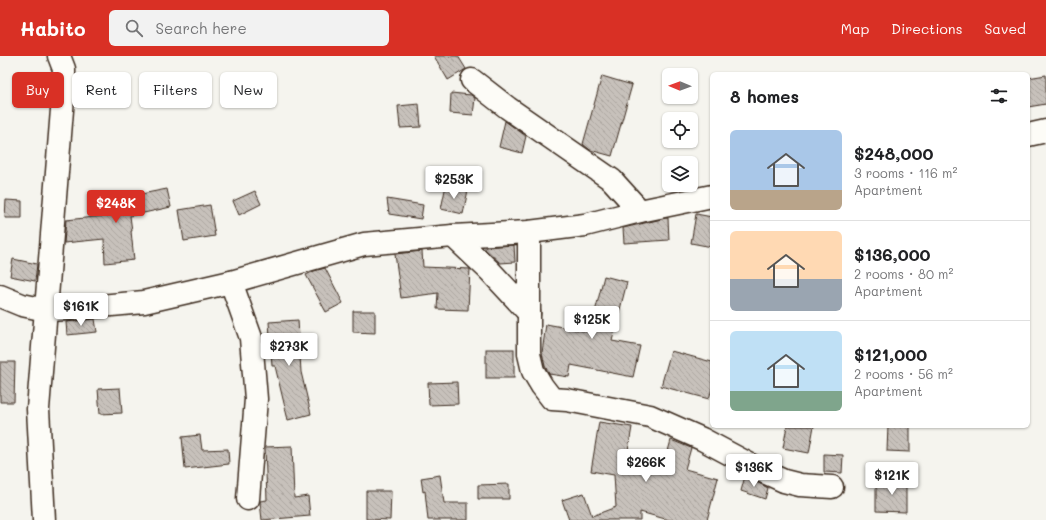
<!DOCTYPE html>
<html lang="en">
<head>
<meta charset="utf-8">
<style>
	body { margin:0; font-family:Mali,sans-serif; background:#f2f2f2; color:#202124; height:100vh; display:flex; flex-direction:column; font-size:15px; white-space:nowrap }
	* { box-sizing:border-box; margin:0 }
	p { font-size:13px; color:#757577 }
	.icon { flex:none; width:22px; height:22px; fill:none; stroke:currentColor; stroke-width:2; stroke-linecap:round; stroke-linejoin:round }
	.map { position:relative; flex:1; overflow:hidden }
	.sheet { position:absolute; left:710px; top:16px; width:320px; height:356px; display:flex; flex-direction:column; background:#fff; border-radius:6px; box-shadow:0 1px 3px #0004 }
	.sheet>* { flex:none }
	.hud { position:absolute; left:12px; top:16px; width:380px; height:36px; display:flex; gap:8px }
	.needle { width:26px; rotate:271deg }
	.tools { position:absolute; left:662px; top:12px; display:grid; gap:8px }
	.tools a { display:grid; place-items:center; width:36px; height:36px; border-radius:6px; background:#fff; box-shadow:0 1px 3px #0004; font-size:20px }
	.price { position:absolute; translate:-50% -34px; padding:0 9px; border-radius:4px; background:#fff; color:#222; font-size:13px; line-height:26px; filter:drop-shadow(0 1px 2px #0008) }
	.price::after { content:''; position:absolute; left:50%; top:24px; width:12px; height:9px; margin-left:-6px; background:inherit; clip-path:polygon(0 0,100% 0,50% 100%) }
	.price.current { background:#d93025; color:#fff }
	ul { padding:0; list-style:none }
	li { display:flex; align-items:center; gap:12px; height:100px; padding:0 20px }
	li+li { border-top:1px solid #e0e0e0 }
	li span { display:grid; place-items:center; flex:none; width:112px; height:80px; border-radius:6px; color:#555 }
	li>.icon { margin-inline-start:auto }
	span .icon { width:48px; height:48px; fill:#fffc; stroke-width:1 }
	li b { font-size:17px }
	h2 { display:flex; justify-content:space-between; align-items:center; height:48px; padding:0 20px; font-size:17px }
	.tag { padding:0 14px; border-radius:6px; background:#fff; box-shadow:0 1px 3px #0004; font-size:14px; line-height:36px }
	.tag.current { background:#d93025; color:#fff }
	header { display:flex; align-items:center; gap:24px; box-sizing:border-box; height:56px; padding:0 20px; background:#d93025; color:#fff }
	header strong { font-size:19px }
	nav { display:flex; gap:22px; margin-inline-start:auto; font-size:14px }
	.search { width:280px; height:36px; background:#f2f2f2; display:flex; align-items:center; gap:10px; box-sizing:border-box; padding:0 14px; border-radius:6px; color:#757577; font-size:15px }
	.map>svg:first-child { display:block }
	.building { fill:url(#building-back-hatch); stroke:#3b2a1e }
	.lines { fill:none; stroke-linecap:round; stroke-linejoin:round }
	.minor-casing { stroke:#3b2a1e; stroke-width:25 }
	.minor { stroke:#fdfcf7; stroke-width:22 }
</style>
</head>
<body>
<header>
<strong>Habito</strong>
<div class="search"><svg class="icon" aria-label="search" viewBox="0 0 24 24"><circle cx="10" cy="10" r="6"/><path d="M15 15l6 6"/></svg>Search here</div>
<nav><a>Map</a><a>Directions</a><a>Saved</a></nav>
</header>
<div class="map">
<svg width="1046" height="464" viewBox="0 0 1046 464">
	<defs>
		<pattern id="building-back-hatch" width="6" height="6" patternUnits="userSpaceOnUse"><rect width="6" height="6" fill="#c7c1bb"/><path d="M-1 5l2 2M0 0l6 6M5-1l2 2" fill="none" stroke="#aca6a0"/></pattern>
	</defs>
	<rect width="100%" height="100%" fill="#f5f4ee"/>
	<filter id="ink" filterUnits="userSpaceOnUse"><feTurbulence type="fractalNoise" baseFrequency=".025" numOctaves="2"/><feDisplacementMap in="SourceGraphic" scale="8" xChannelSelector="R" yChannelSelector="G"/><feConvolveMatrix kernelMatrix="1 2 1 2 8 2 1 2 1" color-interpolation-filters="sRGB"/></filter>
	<g filter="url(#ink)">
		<g class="building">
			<path d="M434,0h24l8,13 -18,11z"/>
			<path d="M1046,19v29l-18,3v-29z"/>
			<path d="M602,20l30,9 -20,71 -22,-6 -7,-6z"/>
			<rect x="189" y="32" width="19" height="15"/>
			<path d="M451,37l20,2 4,3 -2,17 -23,-2z"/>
			<path d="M419,48l2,23 -21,1 -2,-22z"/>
			<path d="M505,65l21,15 -4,17 -23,-6z"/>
			<path d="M446,129l22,5 -5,24 -22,-5z"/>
			<path d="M167,133l4,18 -41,9 2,15h-1l3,29 -29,3 -1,-24 -40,4 2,-23 38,-4 -3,-15 25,-5v1z"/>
			<path d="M255,135l6,13 -22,11 -6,-14z"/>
			<path d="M387,143l36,6 -2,14 -32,-5z"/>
			<path d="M6,144l16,1v17h-17z"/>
			<path d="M210,149l5,31 -31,5 -5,-31z"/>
			<path d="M696,158l16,3v30l-21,-4z"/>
			<path d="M666,162h2l1,22 -45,3 -1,-15z"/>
			<path d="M514,189l1,17 -15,1 -15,-14v-2z"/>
			<path d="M422,195l1,16 47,2 -2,41 -31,-1 1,-16 -37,5 -6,-44z"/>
			<path d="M13,203l24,5 -2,17 -25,-5z"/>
			<path d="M325,212l18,35 -17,9 -20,-37 8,-4z"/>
			<path d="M604,220l23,6 -15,59 28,5 -7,31 -62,-12 -2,12 -20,-3 -4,-8 -3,-13 4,-29 44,8z"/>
			<path d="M353,255h22v22l-22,-1z"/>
			<path d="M95,263l2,13 -30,3 -1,-13z"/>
			<path d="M298,264l3,52 10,42 -23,6 -13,-54h-3l-3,-44z"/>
			<rect x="486" y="293" width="28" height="29"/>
			<path d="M671,295l41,11v26l-3,11 -48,-13z"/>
			<path d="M0,306h15l-1,40h-14z"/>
			<path d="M457,326l1,22 -29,1 -1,-22z"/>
			<path d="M120,332l2,25 -22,1 -2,-25z"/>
			<path d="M599,366l33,5 -7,41 38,2 8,-30 20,8 -6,21 33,9 -11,42h-38l-29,-8v8h-71l-7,-20 22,-7 8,23 24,-9 -2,-32 -23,-4z"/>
			<path d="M787,370h27l-5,27 -26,-5z"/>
			<path d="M888,370h22v26l-23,-1z"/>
			<path d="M200,379l2,15 26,-1 1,15 -44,5 -3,-32z"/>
			<path d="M292,390l2,52 14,-2 2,20 -48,4 -2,-18v-1l7,-1 -2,-53z"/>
			<path d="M824,398l19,1 -1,18 -18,-1z"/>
			<path d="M440,419l4,28h24v17h-40l-3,-29 -2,1 -2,-14z"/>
			<path d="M745,420l23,12 -3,11 -24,-8z"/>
			<path d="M882,422l24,1v33l-30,-1v-25h6z"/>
			<path d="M509,428v15h-31v-14z"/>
			<path d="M366,435h25l-1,29 -24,-1z"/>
		</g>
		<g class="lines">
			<g class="minor-casing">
				<g id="minor">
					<path d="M472,24l36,28 104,72 28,31"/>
					<path d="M1028,79l18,-4"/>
					<path d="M529,176v122l4,17 9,15 10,13 15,1 83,16 52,23 60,32 22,10 16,4 32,2"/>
					<path d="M453,180l37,35 39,42"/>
					<path d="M231,226l20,56 5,61 -8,100"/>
					<path d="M0,240l22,9 24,5 22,-1 76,-7 87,-20 133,-38 89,-8 76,-4 56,-7 55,-14 72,-15"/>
					<path d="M44,464l-6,-111 26,-324v-16l-5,-13"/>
				</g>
			</g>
			<use href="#minor" class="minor"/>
		</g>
	</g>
</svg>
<div class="tools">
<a><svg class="needle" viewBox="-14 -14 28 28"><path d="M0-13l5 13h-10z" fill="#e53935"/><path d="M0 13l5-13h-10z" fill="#757577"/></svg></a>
<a><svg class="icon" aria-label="locate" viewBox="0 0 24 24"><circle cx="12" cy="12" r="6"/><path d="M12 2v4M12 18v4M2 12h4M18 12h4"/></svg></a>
<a><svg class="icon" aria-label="layers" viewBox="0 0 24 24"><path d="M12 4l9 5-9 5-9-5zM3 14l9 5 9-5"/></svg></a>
</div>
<b class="price" style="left:454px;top:144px">$253K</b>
<b class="price current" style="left:116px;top:168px">$248K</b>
<b class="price" style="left:81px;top:271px">$161K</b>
<b class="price" style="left:592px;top:284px">$125K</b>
<b class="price" style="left:289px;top:311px">$273K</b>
<b class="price" style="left:646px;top:427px">$266K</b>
<b class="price" style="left:754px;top:432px">$136K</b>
<b class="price" style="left:892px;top:440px">$121K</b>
<div class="hud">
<a class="tag current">Buy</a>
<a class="tag">Rent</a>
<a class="tag">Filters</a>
<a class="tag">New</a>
</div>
<section class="sheet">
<h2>8 homes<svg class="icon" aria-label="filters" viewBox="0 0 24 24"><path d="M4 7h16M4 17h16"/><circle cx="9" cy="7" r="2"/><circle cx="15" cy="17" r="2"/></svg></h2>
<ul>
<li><span style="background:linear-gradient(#a9c7e8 75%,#b9a48a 0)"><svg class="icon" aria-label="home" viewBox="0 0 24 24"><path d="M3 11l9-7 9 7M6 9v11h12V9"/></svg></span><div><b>$248,000</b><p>3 rooms · 116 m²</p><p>Apartment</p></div></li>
<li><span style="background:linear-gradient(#ffd9b3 60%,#9aa5b1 0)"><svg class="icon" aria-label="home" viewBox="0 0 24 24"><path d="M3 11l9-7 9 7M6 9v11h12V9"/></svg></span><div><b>$136,000</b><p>2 rooms · 80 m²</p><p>Apartment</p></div></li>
<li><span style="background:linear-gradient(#bfe0f5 75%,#7fa58c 0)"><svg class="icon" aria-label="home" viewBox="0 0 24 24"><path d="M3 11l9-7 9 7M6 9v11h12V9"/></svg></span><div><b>$121,000</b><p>2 rooms · 56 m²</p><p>Apartment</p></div></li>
</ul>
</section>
</div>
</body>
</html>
